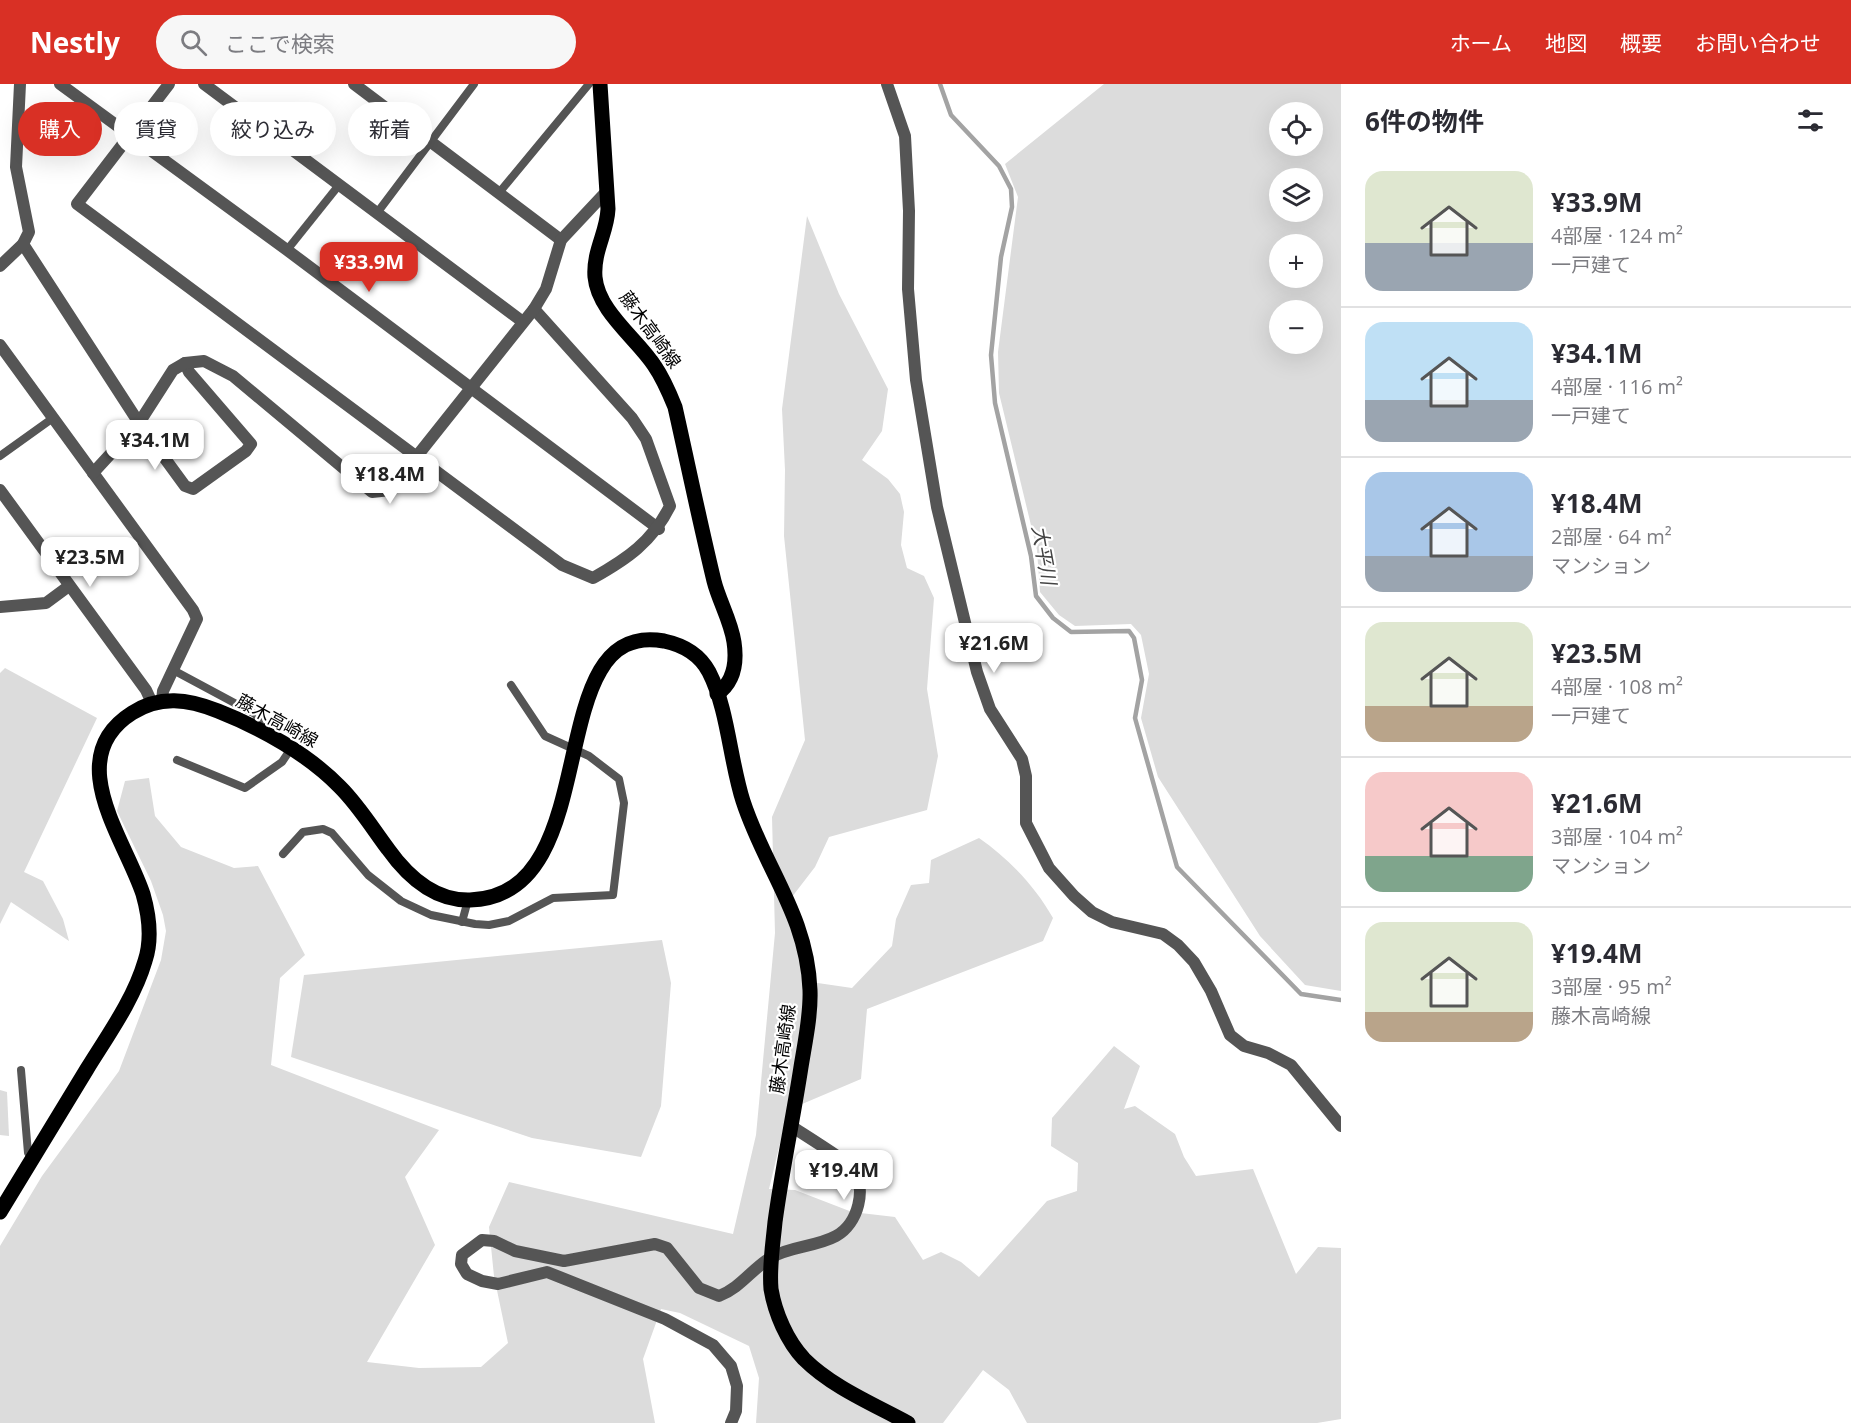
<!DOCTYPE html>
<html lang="ja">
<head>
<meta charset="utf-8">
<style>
	body { margin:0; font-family:"Open Sans","Noto Sans JP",sans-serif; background:#f7f7f7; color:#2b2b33; height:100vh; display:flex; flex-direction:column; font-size:22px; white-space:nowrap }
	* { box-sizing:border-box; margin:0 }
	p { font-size:20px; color:#7c7c81 }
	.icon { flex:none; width:33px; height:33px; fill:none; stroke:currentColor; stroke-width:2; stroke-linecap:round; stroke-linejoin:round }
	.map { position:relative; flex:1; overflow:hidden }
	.details { display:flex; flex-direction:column; background:#fff; width:510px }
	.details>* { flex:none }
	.banner { position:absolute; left:18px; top:18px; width:570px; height:54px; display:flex; gap:12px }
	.tools { position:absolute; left:1269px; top:18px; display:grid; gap:12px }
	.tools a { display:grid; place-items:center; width:54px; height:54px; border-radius:50%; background:#fff; box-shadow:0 6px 24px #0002; font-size:30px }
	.price { position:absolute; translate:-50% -51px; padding:0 14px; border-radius:12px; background:#fff; color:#222; font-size:20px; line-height:39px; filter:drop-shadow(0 2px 3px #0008) }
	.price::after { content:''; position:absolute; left:50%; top:36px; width:18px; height:14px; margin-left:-9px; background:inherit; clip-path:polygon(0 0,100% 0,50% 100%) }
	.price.current { background:#d93025; color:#fff }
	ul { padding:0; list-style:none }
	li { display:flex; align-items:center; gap:18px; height:150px; padding:0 24px }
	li+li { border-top:2px solid #e1e1e2 }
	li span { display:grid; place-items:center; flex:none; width:168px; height:120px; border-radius:18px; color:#555 }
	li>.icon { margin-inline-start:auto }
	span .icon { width:72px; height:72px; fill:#fffc; stroke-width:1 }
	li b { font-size:26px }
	h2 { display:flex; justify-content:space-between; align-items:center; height:72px; padding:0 24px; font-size:26px }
	.chip { padding:0 21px; border-radius:27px; background:#fff; box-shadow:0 6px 24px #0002; font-size:21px; line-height:54px }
	.chip.current { background:#d93025; color:#fff }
	header { display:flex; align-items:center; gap:36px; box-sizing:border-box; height:84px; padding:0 30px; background:#d93025; color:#fff }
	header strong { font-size:28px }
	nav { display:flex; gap:33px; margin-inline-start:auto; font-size:21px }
	.search { width:420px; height:54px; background:#f7f7f7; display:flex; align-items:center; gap:15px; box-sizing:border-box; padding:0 21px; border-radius:33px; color:#7c7c81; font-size:22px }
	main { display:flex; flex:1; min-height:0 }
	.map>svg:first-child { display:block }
	.green { fill:#dcdcdc; fill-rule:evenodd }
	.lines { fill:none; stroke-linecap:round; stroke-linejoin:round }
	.stream { stroke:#a3a3a3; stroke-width:4.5 }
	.lane { stroke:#555; stroke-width:8 }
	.street { stroke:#555; stroke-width:12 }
	.primary { stroke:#000; stroke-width:15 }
	.labels { text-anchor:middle; stroke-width:4.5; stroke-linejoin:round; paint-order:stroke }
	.street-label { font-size:18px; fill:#000; stroke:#fff }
	.water-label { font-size:20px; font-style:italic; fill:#444; stroke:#fff }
</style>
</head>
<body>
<header>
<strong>Nestly</strong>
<div class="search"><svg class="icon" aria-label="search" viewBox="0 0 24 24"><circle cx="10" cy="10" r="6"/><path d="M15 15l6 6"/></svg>ここで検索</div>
<nav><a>ホーム</a><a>地図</a><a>概要</a><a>お問い合わせ</a></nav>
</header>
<main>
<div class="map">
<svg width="1341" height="1339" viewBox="0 0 1341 1339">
	<rect width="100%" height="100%" fill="#fff"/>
	<g class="green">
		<path d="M1104,0h237v907l-36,-6 -45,-49 -102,-159 -17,-59 8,-44 -8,-39 -10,-11 -56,2 -16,-11 -19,-23 -3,-42 -38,-157 -1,-41 20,-155 -13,-33zM1312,28v34h-32v-34zM1312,94v34h-32v-34zM1280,160h32v34h-32zM1280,226h32v34h-32z"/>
		<path d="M807,132l32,78 49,95 -6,42 -20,29 26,19 12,15 4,18 -3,33 6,23 17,8 10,22 -7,91 11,67 -11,54 -98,27 -14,30 -30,39 10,28 9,47 48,7 40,-42 4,-27 15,-34 18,-2 2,-23 48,-22c30,21 56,48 74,80l-10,23 -176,68 -6,70 -73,31 -19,79 26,1 57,22 43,5 28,43 18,-8 20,10 18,15 68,-76 30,-10 1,-28 -27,-17 1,-28 62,-72 26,20 -16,43 11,-3 40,28 9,23 12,19 57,-7 43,105 22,-27 23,1v171l-24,4h-290l-18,-33 -26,-20 -40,53h-187l3,-45 -10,-32 -69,-33 -19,-4 -18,50 12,64h-655v-177l42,-70 77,-105 42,-111 5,-29 -3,-16 -12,-34 -34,-70 8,-30 24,-3 6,38 26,31 53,21 24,-2 47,89 -25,23 -9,87 168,65 -34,47 30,68 -68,117 52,6 62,-1 27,-24 -14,-67 -5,-49 20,-45 224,52 23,-99 19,-202 -3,-116 33,-77 -21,-204 1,-66 -3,-61z"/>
		<path d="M5,584l92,50 -73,154 19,9 20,38 6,22 -58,-39 -11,22v-251z"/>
		<path d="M662,856l9,43 -10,123 -20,51 -109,-19 -241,-81 13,-82z"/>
		<path d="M0,1006l7,2 2,44 -9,-1z"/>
	</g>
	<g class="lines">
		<path class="stream" d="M940,0l11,31 48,51 12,23 1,18 -11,50 -10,98 4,48 36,153 5,40 17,22 18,14 58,-1 5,7 8,42 -7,38 42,149 124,127 40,6"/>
		<g class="lane">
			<path d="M498,110l91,-110"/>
			<path d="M377,129l97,-129"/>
			<path d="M287,166l52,-65"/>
			<path d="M0,372l53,-38"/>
			<path d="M173,586l82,44 6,8 1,10"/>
			<path d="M177,676l68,28 37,-26 8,-12"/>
			<path d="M283,770l20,-22 20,-3 9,4 36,42 33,26 30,14 44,9 14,1 20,-4 44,-23 60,-3 11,-92 -5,-24 -30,-23 -44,-20 -34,-51"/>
			<path d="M462,838l6,-22"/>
			<path d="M21,986l7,83 5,5"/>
		</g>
		<g class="street">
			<path d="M60,0l227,166 372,279"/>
			<path d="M169,0l-92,120 485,361 31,13c34,-19 59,-36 77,-72l-24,-67 -14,-21 -98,-109"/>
			<path d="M204,0l319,238"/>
			<path d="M354,0l207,156"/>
			<path d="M887,0l18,52 4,75 -1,78 8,91 21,127 40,165 13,37 32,50 4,17v47l23,45 25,28 18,16 20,10 51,12 15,11 16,17 17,29 19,44 14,11 24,7 23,12 50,61"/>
			<path d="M23,160l116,179 46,63 8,3 53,-38 5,-7 -62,-72 -4,-9"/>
			<path d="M0,182l23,-22 6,-12 -13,-65 4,-83"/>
			<path d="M0,261l193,265 4,9 -34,72 -1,10"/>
			<path d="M93,389l46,-50 34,-53 12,-7 19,-2 29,15 139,116 18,-2 144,-181 12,-20 15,-49 45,-48"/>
			<path d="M0,406l146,200 6,13"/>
			<path d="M0,523l46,-4 23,-17"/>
			<path d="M731,1339l5,-12 1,-25 -6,-20 -18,-21 -48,-26 -118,-47 -49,12 -16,-3 -15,-7 -6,-10 1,-9 20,-15 12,1 21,10 49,10 91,-17 12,4 32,40 20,8c21,-8 32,-26 51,-38 20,-12 46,-11 66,-22 22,-12 32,-48 16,-69 -4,-5 -52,-35 -61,-41"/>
		</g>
		<g class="primary">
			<path d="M600,0l8,125c-1,24 -15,42 -13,68 3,34 41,61 59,88 9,13 15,27 21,42 13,58 25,116 39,174 5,20 17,40 20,61 3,20 0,40 -17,52"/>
			<path d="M0,1128c29,-48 58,-96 87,-143 21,-34 47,-70 58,-108 7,-21 4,-46 -2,-67 -18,-55 -82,-136 -11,-181 28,-18 56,-14 86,-2 43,17 90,43 122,76 19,19 33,42 48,62 20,28 46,52 82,51 140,-4 67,-282 194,-259 19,4 36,14 45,31 19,37 21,89 34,129 22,68 64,114 67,189 1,25 -5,52 -9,77 -8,52 -19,103 -26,155 -2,22 -6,44 -4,67 4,24 16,52 33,70 28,28 69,45 104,64"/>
		</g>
	</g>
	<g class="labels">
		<g class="street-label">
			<text transform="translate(650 246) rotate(54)" y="6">藤木高崎線</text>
			<text transform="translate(277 637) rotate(29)" y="6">藤木高崎線</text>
			<text transform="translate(783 965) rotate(-82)" y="6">藤木高崎線</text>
		</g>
		<g class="water-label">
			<text transform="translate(1044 471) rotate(80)" y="7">大平川</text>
		</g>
	</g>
</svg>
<div class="tools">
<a><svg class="icon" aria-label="locate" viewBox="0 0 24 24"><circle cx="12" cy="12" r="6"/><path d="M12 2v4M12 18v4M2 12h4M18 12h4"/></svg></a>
<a><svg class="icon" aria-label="layers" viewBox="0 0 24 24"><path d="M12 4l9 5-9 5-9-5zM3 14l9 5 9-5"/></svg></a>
<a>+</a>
<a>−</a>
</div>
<b class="price current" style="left:369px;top:209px">¥33.9M</b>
<b class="price" style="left:155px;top:387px">¥34.1M</b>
<b class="price" style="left:390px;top:421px">¥18.4M</b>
<b class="price" style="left:90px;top:504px">¥23.5M</b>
<b class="price" style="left:994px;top:590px">¥21.6M</b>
<b class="price" style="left:844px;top:1117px">¥19.4M</b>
<div class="banner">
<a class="chip current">購入</a>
<a class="chip">賃貸</a>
<a class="chip">絞り込み</a>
<a class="chip">新着</a>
</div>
</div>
<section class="details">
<h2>6件の物件<svg class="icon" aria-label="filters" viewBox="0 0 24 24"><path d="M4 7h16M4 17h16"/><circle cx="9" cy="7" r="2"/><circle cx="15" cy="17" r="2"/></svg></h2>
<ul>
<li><span style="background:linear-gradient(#dfe7d0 60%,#9aa5b1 0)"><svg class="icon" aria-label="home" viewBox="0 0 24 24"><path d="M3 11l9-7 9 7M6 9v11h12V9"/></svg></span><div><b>¥33.9M</b><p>4部屋 · 124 m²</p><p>一戸建て</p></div></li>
<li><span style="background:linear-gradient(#bfe0f5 65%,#9aa5b1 0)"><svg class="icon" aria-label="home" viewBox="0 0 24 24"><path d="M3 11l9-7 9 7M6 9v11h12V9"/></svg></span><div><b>¥34.1M</b><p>4部屋 · 116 m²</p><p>一戸建て</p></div></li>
<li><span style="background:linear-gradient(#a9c7e8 70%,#9aa5b1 0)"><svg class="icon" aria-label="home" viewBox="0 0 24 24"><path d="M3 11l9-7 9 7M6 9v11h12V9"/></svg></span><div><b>¥18.4M</b><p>2部屋 · 64 m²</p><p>マンション</p></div></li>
<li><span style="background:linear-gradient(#dfe7d0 70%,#b9a48a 0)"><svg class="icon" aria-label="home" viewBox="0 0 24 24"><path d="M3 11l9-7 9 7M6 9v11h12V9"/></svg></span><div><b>¥23.5M</b><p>4部屋 · 108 m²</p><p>一戸建て</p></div></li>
<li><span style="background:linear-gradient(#f6c9c9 70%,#7fa58c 0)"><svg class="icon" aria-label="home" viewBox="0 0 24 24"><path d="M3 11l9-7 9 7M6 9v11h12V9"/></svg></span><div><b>¥21.6M</b><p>3部屋 · 104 m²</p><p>マンション</p></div></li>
<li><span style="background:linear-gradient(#dfe7d0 75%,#b9a48a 0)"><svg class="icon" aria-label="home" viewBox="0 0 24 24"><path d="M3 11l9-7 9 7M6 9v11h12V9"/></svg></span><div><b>¥19.4M</b><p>3部屋 · 95 m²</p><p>藤木高崎線</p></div></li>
</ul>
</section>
</main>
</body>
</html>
